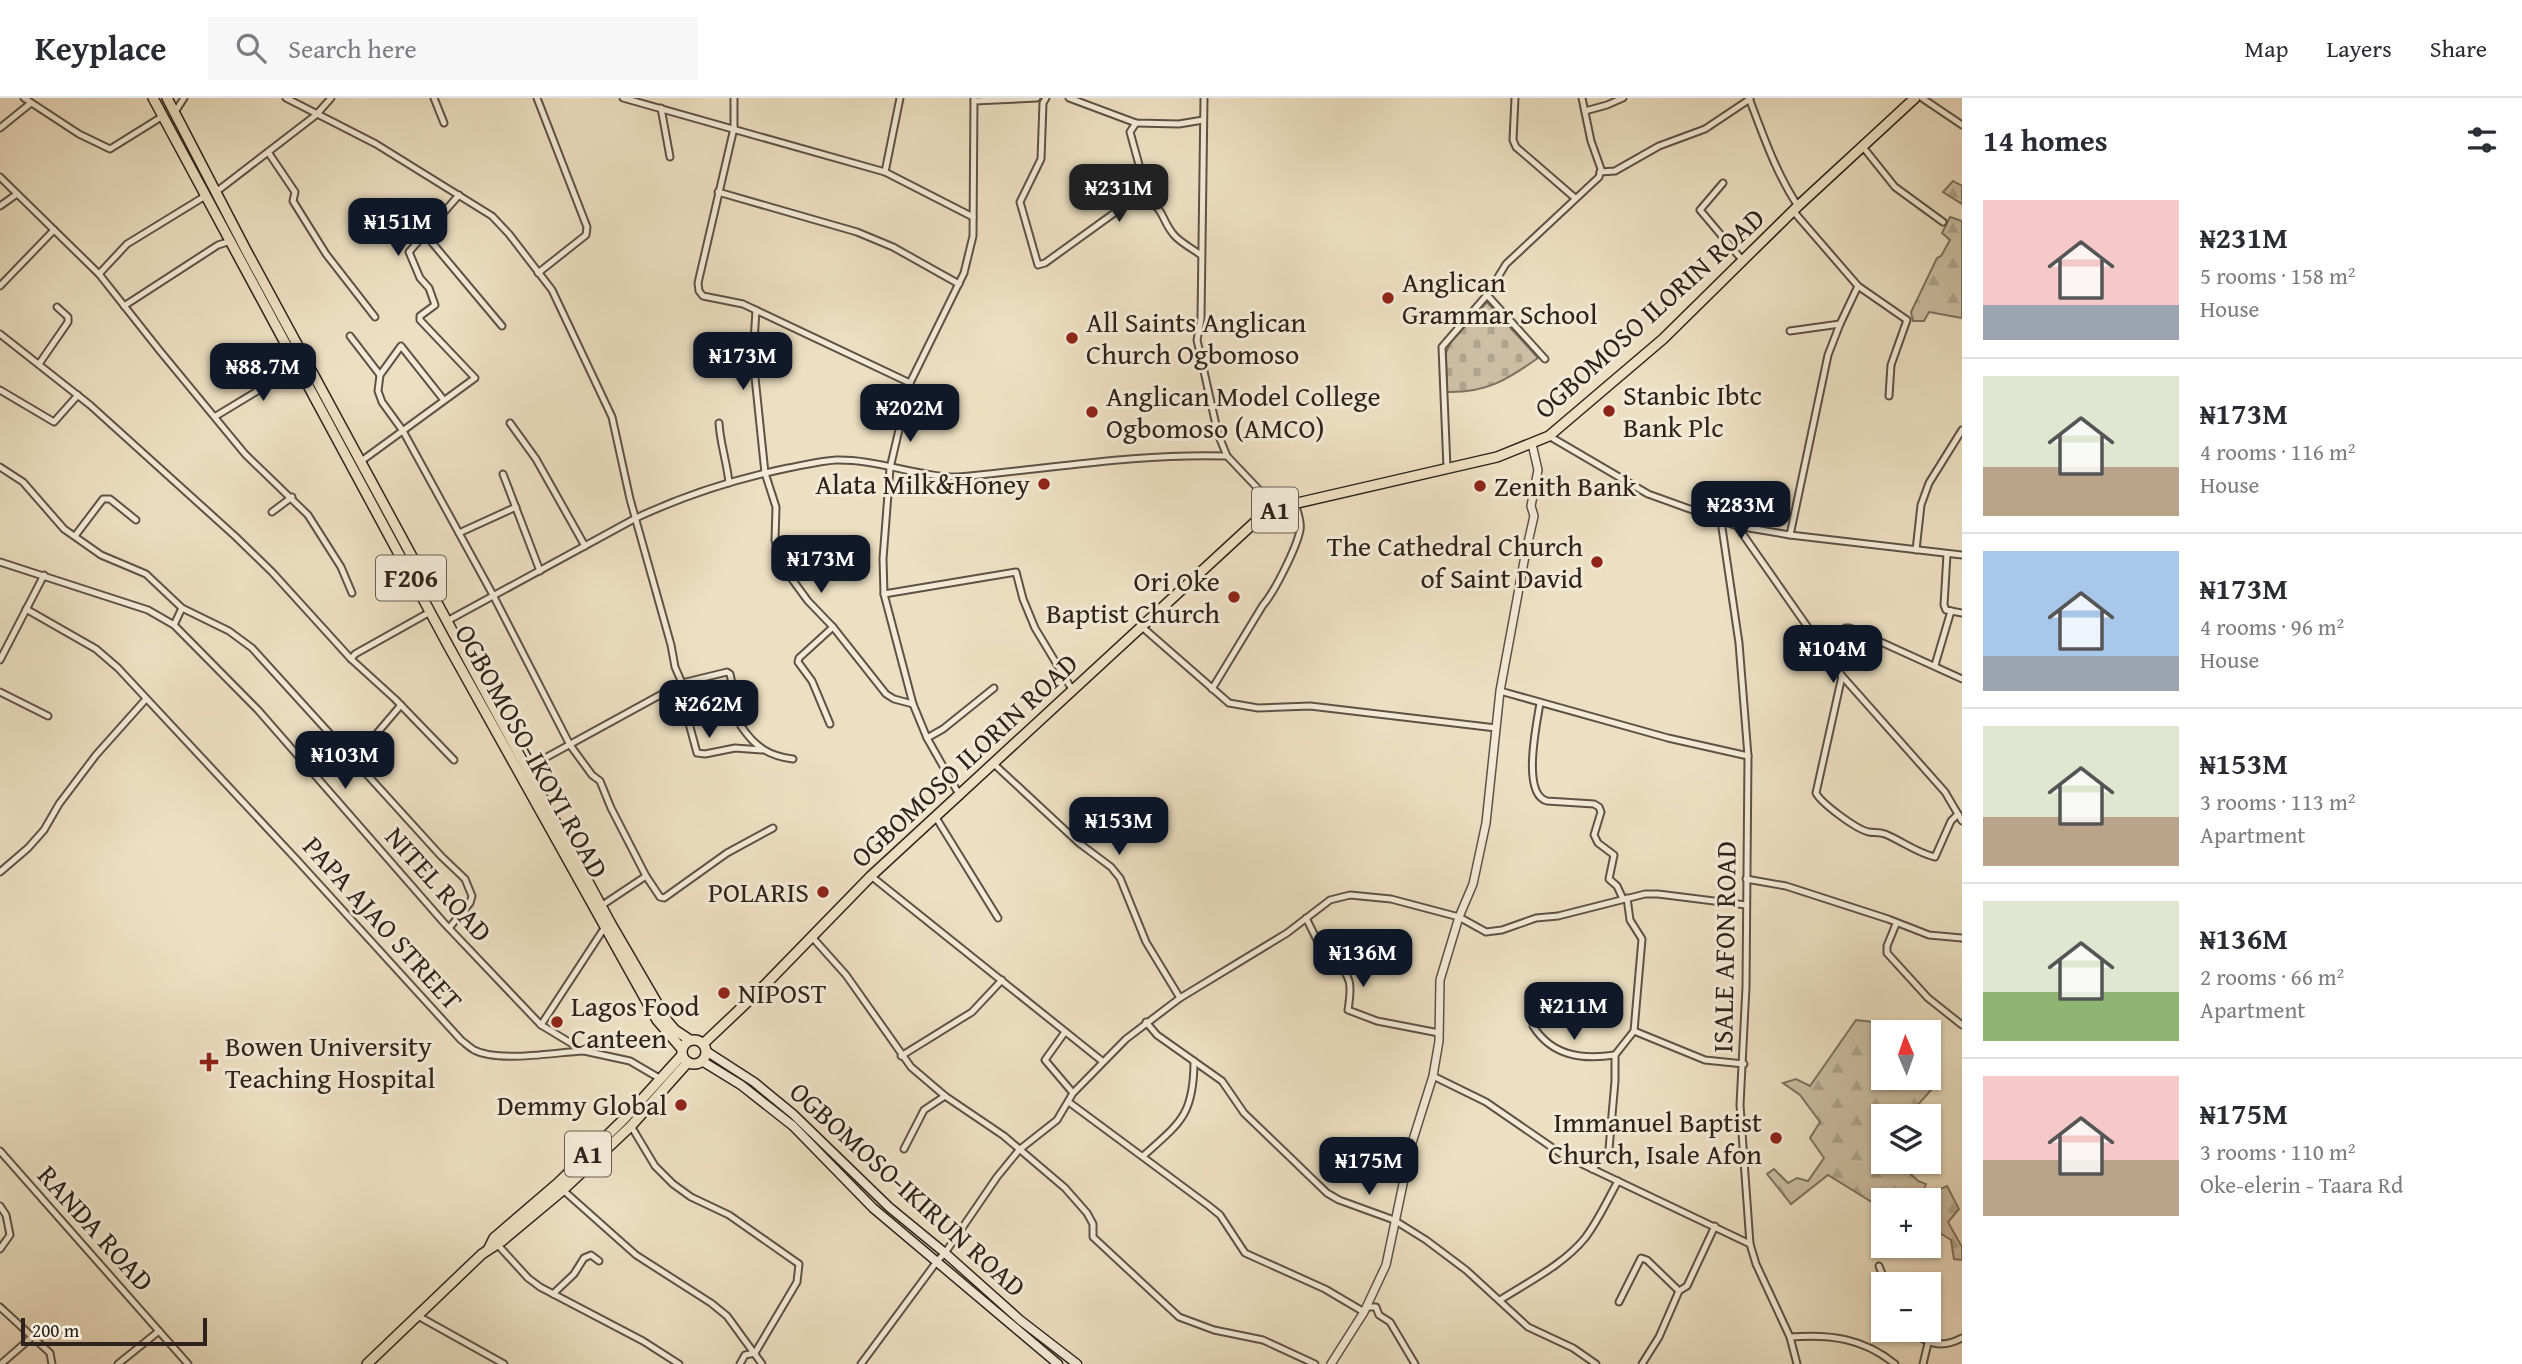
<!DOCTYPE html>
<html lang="en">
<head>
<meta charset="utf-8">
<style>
	body { margin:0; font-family:"Gentium Book Plus",serif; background:#f7f7f7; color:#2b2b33; height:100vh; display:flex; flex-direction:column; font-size:26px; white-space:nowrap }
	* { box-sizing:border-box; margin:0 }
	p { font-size:23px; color:#7c7c81 }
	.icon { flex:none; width:38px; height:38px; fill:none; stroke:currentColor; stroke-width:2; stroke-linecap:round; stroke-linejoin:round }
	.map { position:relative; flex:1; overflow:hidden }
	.drawer { display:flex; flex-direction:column; background:#fff; width:560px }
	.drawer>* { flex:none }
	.needle { width:46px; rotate:358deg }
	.buttons { position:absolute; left:1871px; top:922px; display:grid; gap:14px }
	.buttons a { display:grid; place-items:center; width:70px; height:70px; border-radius:0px; background:#fff; box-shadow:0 2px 5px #0004; font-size:35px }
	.scale { position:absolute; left:21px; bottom:18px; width:186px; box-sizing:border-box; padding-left:7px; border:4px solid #2e221c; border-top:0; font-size:19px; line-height:24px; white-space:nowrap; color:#2e221c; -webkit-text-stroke:5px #f3ebd7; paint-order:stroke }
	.price { position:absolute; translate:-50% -60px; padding:0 16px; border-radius:14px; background:#111827; color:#fff; font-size:23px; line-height:46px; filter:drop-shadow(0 2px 4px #0008) }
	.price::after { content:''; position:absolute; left:50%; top:42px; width:21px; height:16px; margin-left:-10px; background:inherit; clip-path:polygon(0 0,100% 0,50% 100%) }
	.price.on { background:#222; color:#fff }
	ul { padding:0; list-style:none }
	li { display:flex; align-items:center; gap:21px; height:175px; padding:0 21px }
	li+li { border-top:2px solid #e1e1e2 }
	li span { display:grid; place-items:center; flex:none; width:196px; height:140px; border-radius:0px; color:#555 }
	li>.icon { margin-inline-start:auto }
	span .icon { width:84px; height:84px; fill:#fffc; stroke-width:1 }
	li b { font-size:30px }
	h2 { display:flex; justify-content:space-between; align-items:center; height:84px; padding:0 21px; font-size:30px }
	header { display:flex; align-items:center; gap:42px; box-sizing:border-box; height:98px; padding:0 35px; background:#fff; border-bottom:2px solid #e1e1e2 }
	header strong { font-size:33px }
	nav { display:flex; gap:38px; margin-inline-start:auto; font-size:24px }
	.search { width:490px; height:63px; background:#f7f7f7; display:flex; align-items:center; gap:18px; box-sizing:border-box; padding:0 24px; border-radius:0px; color:#7c7c81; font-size:26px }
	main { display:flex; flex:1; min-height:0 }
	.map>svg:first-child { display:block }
	.forest { fill:url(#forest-firs); stroke:#7e7161; stroke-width:2 }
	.cemetery { fill:url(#cemetery-stones); stroke:#7e7161; stroke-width:2 }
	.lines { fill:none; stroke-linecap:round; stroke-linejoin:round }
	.minor-casing { stroke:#5e5246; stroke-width:9 }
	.tertiary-casing { stroke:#5e5246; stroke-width:10 }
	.secondary-casing { stroke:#2e221c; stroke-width:11 }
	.primary-casing { stroke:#2e221c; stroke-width:12 }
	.trunk-casing { stroke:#2e221c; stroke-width:12 }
	.minor { stroke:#f3ebd7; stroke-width:5 }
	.tertiary { stroke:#f3ebd7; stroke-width:7 }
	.secondary { stroke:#f3ebd7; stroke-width:8 }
	.primary { stroke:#ede0c2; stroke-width:9 }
	.trunk { stroke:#ede0c2; stroke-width:9 }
	.poi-dot { fill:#8f2418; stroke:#f3ebd7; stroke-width:2.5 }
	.labels { text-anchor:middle; stroke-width:6; stroke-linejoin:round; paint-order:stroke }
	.shield { fill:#f3ebd7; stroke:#695e54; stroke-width:2 }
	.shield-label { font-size:26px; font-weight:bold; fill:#2e221c }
	.poi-label { font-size:28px; fill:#2e221c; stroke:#f3ebd7; text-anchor:start }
	.street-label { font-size:28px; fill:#2e221c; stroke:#f3ebd7 }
</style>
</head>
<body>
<header>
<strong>Keyplace</strong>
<div class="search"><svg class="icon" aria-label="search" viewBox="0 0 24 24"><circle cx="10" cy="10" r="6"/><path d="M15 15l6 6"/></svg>Search here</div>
<nav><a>Map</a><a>Layers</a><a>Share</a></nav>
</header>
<main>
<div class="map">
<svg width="1962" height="1266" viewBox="0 0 1962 1266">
	<defs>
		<pattern id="forest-firs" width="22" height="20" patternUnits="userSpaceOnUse" patternTransform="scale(1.75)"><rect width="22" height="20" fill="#cdc0a6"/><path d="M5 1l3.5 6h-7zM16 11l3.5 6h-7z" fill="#b0a58e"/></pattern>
		<pattern id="cemetery-stones" width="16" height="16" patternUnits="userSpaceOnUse" patternTransform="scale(1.75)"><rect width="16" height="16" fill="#cdc0a6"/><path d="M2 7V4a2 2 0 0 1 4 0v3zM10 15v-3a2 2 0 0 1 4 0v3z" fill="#b0a58e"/></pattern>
	</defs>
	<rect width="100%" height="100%" fill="#ede0c2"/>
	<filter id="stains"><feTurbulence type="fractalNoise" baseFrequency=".00286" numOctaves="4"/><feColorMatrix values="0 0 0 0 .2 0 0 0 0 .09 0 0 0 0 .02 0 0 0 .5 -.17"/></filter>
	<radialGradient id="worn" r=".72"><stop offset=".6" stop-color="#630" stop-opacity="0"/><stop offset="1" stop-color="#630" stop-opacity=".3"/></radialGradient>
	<g class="forest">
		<path d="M1953,83l9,5v18l-19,-12z"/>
		<path d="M1950,119l12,4v97l-33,-6 -5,9h-11l-2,-9 26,-54 4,-2 9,-16 -8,-7z"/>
		<path d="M1856,922l44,5 4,7h-21v46h45l1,-7 10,10 -31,35h-25v46h15l20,19 8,3 -3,8 3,3 21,-9 12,23 -11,13 14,25v13l-8,-1 -3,-19 -22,-14 -1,-26h-45v9l-55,-34 -37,29 -24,-30 7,-5 14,14 9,-5 11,3 16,-23 -14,-20 10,-16 -20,-27 -17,-12 13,-4 14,7z"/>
	</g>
	<path class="cemetery" d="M1487,204l51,56c-31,22 -52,35 -91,34l-1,-39 4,-10z"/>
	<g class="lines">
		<g class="minor-casing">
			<g id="minor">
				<path d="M24,0l55,36 31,15 53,-33"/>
				<path d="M286,0l90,46 116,72 17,18 43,56 60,127 18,82 41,146 4,22 7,16 -2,7 17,63 8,1 30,-6 27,2"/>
				<path d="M434,0l10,25"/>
				<path d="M537,0l50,129 -1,8 -48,38"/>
				<path d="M623,0l262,74 88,45"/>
				<path d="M734,0v30l-36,155 1,8 4,5 40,8 167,79"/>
				<path d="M1046,0l-3,5 -2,56 -21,43 18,63 7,-2 90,-65c32,7 23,18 39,37 7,8 19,14 27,20"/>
				<path d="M1069,0l67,25 43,1 24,-4"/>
				<path d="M1204,0l-3,221 -4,21 21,94 9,22 37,39 16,12"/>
				<path d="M1515,0l-2,42 3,7 59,51"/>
				<path d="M1749,0c14,37 27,75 49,108"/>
				<path d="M1922,0l40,27"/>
				<path d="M974,3l63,-3"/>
				<path d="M661,10l9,49"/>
				<path d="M1585,13l22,-6 16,-7"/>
				<path d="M175,14l9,-14"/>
				<path d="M1136,25l-6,9 19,69"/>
				<path d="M0,30l31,-25"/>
				<path d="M1863,49l32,40 48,35"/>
				<path d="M268,54l27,40 -2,9 33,53 49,63"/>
				<path d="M885,74l15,-74"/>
				<path d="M1600,74l15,-1 44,-25 46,-17 45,-30"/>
				<path d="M0,79l99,97 61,77 85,103 63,61 33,52 11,26"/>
				<path d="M1723,85l-23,27 43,51"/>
				<path d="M216,94l100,-77 15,-17"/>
				<path d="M718,94l139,40 36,15 66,37"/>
				<path d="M0,108l17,-12"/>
				<path d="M1794,114l64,74 49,34 -16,45 -2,31"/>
				<path d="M424,135l78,93"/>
				<path d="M99,176l28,-30 75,-46h5"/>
				<path d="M0,188l54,-56"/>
				<path d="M1487,197l58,64"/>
				<path d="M124,208l94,-61 13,-4"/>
				<path d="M756,212l-3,48 12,115 11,34 -1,33 4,15 7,16 22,30 25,26 53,67 8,5 19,5"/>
				<path d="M1790,233l50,-7"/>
				<path d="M0,236l90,71 146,132 36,35 79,87 44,40 59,61"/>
				<path d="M350,238l30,39"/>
				<path d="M39,266l29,-42v-5l-11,-10"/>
				<path d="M0,292l54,32 24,-27"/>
				<path d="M443,301l-42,-53 -21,29 -2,16 4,11 21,29 90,164 77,150 22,30 8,6 11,27 35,68"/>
				<path d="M216,318l81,-49"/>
				<path d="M510,325l26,36 49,87"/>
				<path d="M719,325c1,20 8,39 10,60"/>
				<path d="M1549,338l99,58 89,32 53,9 172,20"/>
				<path d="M360,364l115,-84 -55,-58v-4l15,-11 -6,-17 -9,-10 -11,-26 50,-57"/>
				<path d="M0,369l23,15 41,47 37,26 45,19 36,34"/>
				<path d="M1447,370l-5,-121 45,-52 19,-31 93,-87 2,-8 -10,-28 -9,-43"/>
				<path d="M503,376l37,97"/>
				<path d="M1264,397l4,18"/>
				<path d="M272,414l20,-15"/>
				<path d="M1721,423l18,122 9,113 -2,231 -6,118 10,139 6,20 34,73 7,27"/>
				<path d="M1737,428l105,150 103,116 17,29"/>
				<path d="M459,435l57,-26"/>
				<path d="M1790,437l38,-180 12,-31 18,-38"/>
				<path d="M75,438l28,-37h7l26,21"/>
				<path d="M1916,452l5,-45 8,-22 33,-53"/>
				<path d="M1947,456l-3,51 2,5 16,3"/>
				<path d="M0,464l148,48 26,15 84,85 187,214 96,101 43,26 46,10 29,17"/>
				<path d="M884,496l132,-22 7,27 12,29 38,63"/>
				<path d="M26,511l70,40 22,19 179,192 164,180c4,3 8,7 13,10 25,13 82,2 110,1"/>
				<path d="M447,523l189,-103c49,-23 99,-39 152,-50 16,-3 32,-7 48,-8 41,-1 81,17 122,17 90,-8 179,-24 269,-21"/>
				<path d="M174,527l8,-17 47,23 23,17 189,208 24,23 7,17 -2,7 -21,25"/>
				<path d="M1141,528l88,77 29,5 52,-2 186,22"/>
				<path d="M1826,552l19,-22h5l112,51"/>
				<path d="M351,561l4,-5 75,-42"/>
				<path d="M0,562l44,-85"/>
				<path d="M1935,567l16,-54"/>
				<path d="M1842,578l-26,117c5,10 41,37 53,39 5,1 10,0 16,2 17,7 32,19 50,23l16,-36 7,-7"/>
				<path d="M1212,591l51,-84c11,-12 34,-58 37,-75 2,-8 -3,-19 -5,-27"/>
				<path d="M1500,593l168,47 80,18"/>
				<path d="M0,594l48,24"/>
				<path d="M1540,605c-3,20 -19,91 7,98l47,3 5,3 2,5 -7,23 4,8 16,12 -5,24 8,7 6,13"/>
				<path d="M830,626l-18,-43 -14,-19 1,-4 34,-31"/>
				<path d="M927,640l16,-9 51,-41"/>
				<path d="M355,661l46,-54"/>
				<path d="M995,667l84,78 32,24 9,11 26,64 34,56"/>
				<path d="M525,671l157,-86 45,-11 3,2 11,52c14,21 28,30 52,33"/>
				<path d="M960,698l-33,-58 -14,-34 -29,-110 -1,-35 7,-91 20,-85 54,-110 9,-37 1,-138"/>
				<path d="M935,718l63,102"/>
				<path d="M0,774l28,-24 16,-18 15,-26 37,-49 50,-56"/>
				<path d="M871,778l231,185"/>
				<path d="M1746,781l40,7 102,33 41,16 33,3"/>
				<path d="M601,808l45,-30 14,21 4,1 63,-45 46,-25"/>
				<path d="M1306,820l15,30c6,3 9,6 13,11 18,18 18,26 14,51l29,11 62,12"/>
				<path d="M1896,826l-9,22v7l41,45 34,27"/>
				<path d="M812,839l34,38 65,92 34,29 59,40 61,52 22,25 6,11v13l86,80 35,13 49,10 52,24"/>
				<path d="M1146,924l11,13 65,46 22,32 83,80 12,7 55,20 32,20 40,30 62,57 45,21 23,16"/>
				<path d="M541,927l64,-98"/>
				<path d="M1533,928c19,30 49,34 82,29"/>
				<path d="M1634,933l71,29 39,4"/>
				<path d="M1065,934l-20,28 28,33"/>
				<path d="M901,958l71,-44 30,-32"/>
				<path d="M1433,978l53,26 77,53 187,89"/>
				<path d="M1070,1005l139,103 11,9 25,38 80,36 39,23 4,-5h8l3,8 11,7 25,42"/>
				<path d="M631,1028l24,40 18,18 18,13 38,18 70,49 -2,18 -42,71 -10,2 -5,9"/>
				<path d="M904,1051l20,-39 21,-14"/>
				<path d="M0,1053l188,213"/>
				<path d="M1143,1058c37,-33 51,-41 51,-95"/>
				<path d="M1592,1071l15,-14 2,-6 6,-68v-26l19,-24 8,-92 -12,-19 -3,-22"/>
				<path d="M563,1092l73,65 75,48 16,13 35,48"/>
				<path d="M0,1108l6,9 4,20 -10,14"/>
				<path d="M497,1146l31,34 12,9 103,54 36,23"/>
				<path d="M1879,1168l7,18"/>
				<path d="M553,1196l21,-20 10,-16 7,-3 8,6"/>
				<path d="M1500,1202c28,-18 63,-35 85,-62 13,-17 23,-39 33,-57"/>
				<path d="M1619,1204l22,-44 6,2 32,31"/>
				<path d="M0,1209l50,46 2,11"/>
				<path d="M418,1218l86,48"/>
				<path d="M1908,1232c18,12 32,20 54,8"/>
				<path d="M1790,1239c40,-3 73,1 105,27"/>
				<path d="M1,1266l31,-27"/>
				<path d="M118,1266l41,-33"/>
				<path d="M861,1266l77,-104 7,-7 52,-76 22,-27 38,-30 16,-27 53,-54 54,-41 107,-65 43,-33 20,-5 41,4 68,18 27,15 16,-2 34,-12 22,-2 87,-22h13l88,11"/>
				<path d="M1642,1266l17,-27 20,-46 8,-5 28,-60"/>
				<path d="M1923,1266l5,-21"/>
			</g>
		</g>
		<g class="tertiary-casing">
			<path id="tertiary" d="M1331,1266l33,-52 22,-47 25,-119 22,-70 6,-35 1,-61 19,-63 14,-33 13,-61 14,-132 25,-135 9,-40 -3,-10 7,-36 -6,-26"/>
		</g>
		<g class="secondary-casing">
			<g id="secondary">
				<path d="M706,953l48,31 39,32 96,93 56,46 75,67 57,44"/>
				<path d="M702,963l39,24 52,41 80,82 185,156"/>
			</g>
		</g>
		<g class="primary-casing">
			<g id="primary">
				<path d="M153,0l296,549 208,373 25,29"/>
				<path d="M167,0l79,152 365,674 57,98 7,8 15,10"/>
			</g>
		</g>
		<g class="trunk-casing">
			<g id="trunk">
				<circle cx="694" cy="954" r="12"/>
				<path d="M703,946l56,-53 112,-115 384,-354 25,-15 217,-50 52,-21 114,-97 135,-133 117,-108"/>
				<path d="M489,1150l5,-10 64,-55 66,-64 58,-64"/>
				<path d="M367,1266l115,-110 20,-13 61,-51 68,-64 57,-64"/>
			</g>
		</g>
		<use href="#minor" class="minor"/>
		<use href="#tertiary" class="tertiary"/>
		<use href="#secondary" class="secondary"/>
		<use href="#primary" class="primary"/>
		<use href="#trunk" class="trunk"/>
	</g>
	<g class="poi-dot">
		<circle cx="1388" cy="200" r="7"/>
		<circle cx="1072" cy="240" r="7"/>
		<circle cx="1609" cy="313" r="7"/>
		<circle cx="1092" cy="314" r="7"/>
		<circle cx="1044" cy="386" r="7"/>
		<circle cx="1480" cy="388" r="7"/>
		<circle cx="1597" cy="464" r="7"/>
		<circle cx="1234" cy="499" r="7"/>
		<circle cx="823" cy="794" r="7"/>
		<circle cx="724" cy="895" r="7"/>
		<circle cx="557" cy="924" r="7"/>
		<path d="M205.5 953.5h7v7h7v7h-7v7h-7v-7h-7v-7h7z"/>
		<circle cx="681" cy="1007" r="7"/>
		<circle cx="1776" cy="1040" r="7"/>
	</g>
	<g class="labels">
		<g class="shield">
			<rect x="1252" y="389.5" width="46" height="45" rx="5"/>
			<rect x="376" y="457.5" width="70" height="45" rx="5"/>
			<rect x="565" y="1033.5" width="46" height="45" rx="5"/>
		</g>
		<g class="shield-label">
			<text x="1275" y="421">A1</text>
			<text x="411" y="489">F206</text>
			<text x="588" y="1065">A1</text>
		</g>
		<g class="poi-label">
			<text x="1402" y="194">Anglican<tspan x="1402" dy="32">Grammar School</tspan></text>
			<text x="1086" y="234">All Saints Anglican<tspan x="1086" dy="32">Church Ogbomoso</tspan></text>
			<text x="1623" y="307">Stanbic Ibtc<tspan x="1623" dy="32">Bank Plc</tspan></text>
			<text x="1106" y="308">Anglican Model College<tspan x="1106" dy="32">Ogbomoso (AMCO)</tspan></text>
			<text x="1030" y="396" text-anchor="end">Alata Milk&amp;Honey</text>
			<text x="1494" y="398">Zenith Bank</text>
			<text x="1583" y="458" text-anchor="end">The Cathedral Church<tspan x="1583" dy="32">of Saint David</tspan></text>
			<text x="1220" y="493" text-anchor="end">Ori Oke<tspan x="1220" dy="32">Baptist Church</tspan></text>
			<text x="809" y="804" text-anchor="end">POLARIS</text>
			<text x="738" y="905">NIPOST</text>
			<text x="571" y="918">Lagos Food<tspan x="571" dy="32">Canteen</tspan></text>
			<text x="225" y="958">Bowen University<tspan x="225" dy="32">Teaching Hospital</tspan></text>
			<text x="667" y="1017" text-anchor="end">Demmy Global</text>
			<text x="1762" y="1034" text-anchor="end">Immanuel Baptist<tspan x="1762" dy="32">Church, Isale Afon</tspan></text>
		</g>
		<g class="street-label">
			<text transform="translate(1649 215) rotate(-42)" y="10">OGBOMOSO ILORIN ROAD</text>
			<text transform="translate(532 653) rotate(61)" y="10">OGBOMOSO-IKOYI ROAD</text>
			<text transform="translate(964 662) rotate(-43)" y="10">OGBOMOSO ILORIN ROAD</text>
			<text transform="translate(439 786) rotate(48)" y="10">NITEL ROAD</text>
			<text transform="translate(383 825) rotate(48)" y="10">PAPA AJAO STREET</text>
			<text transform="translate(1724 849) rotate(-89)" y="10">ISALE AFON ROAD</text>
			<text transform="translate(908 1091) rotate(42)" y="10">OGBOMOSO-IKIRUN ROAD</text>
			<text transform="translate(96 1130) rotate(48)" y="10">RANDA ROAD</text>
		</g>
	</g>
	<rect width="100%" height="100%" filter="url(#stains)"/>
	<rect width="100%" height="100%" fill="url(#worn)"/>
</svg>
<div class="buttons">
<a><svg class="needle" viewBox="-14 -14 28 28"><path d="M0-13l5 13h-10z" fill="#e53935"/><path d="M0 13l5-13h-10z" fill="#7c7c81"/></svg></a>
<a><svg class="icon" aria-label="layers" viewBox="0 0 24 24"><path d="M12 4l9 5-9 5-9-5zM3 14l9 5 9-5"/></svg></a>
<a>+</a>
<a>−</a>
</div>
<div class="scale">200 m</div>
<b class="price on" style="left:1119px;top:126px">₦231M</b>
<b class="price" style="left:398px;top:160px">₦151M</b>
<b class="price" style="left:743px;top:294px">₦173M</b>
<b class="price" style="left:263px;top:305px">₦88.7M</b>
<b class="price" style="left:910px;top:346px">₦202M</b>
<b class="price" style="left:1741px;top:443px">₦283M</b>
<b class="price" style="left:821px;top:497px">₦173M</b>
<b class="price" style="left:1833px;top:587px">₦104M</b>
<b class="price" style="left:709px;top:642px">₦262M</b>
<b class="price" style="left:345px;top:693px">₦103M</b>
<b class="price" style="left:1119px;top:759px">₦153M</b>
<b class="price" style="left:1363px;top:891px">₦136M</b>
<b class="price" style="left:1574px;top:944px">₦211M</b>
<b class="price" style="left:1369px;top:1099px">₦175M</b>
</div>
<section class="drawer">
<h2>14 homes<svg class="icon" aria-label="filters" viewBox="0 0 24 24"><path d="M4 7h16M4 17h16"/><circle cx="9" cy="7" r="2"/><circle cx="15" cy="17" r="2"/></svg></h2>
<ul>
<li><span style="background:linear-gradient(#f6c9c9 75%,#9aa5b1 0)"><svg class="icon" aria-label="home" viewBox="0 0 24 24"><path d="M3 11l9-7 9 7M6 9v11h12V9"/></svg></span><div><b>₦231M</b><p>5 rooms · 158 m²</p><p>House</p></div></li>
<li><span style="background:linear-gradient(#dfe7d0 65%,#b9a48a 0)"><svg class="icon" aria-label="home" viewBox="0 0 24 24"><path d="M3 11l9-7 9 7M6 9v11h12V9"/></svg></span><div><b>₦173M</b><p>4 rooms · 116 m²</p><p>House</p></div></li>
<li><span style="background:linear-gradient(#a9c7e8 75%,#9aa5b1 0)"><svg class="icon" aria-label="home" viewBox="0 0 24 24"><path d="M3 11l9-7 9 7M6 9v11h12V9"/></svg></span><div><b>₦173M</b><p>4 rooms · 96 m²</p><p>House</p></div></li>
<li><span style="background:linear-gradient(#dfe7d0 65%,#b9a48a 0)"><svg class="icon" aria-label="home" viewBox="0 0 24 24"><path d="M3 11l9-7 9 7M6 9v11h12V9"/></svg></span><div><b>₦153M</b><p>3 rooms · 113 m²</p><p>Apartment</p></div></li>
<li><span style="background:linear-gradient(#dfe7d0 65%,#8fb573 0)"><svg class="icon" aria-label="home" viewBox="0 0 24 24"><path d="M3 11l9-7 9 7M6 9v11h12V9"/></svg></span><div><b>₦136M</b><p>2 rooms · 66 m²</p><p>Apartment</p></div></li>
<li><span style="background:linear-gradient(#f6c9c9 60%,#b9a48a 0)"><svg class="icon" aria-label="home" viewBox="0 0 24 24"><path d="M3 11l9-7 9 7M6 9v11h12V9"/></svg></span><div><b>₦175M</b><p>3 rooms · 110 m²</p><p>Oke-elerin - Taara Rd</p></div></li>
</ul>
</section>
</main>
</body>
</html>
